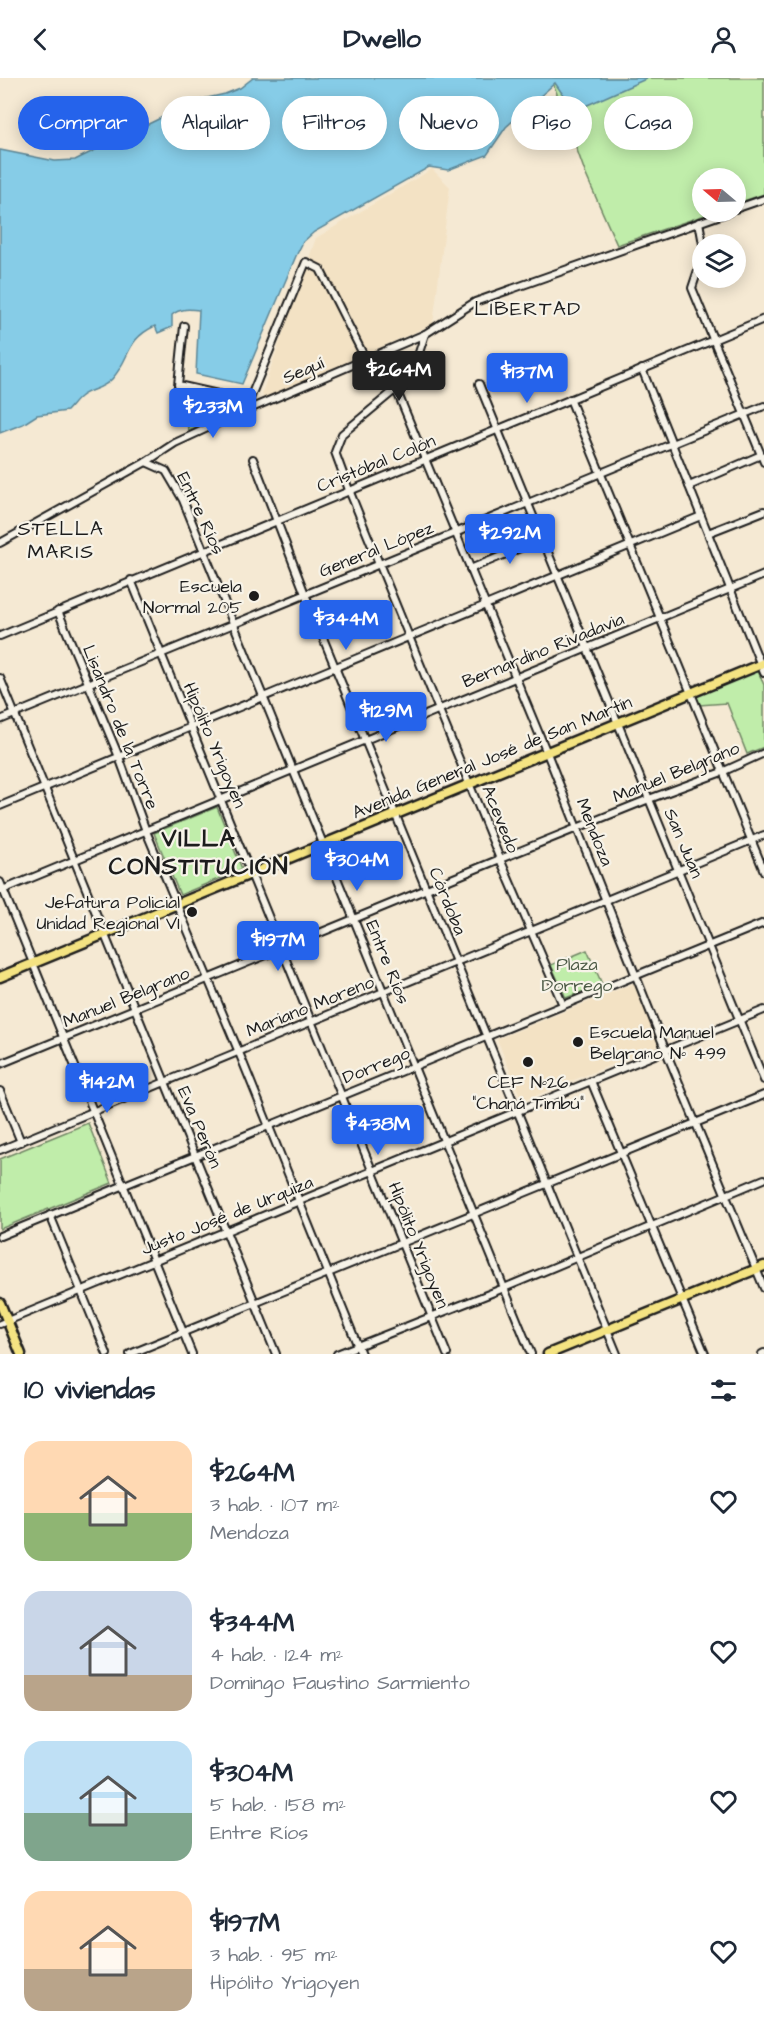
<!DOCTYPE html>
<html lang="es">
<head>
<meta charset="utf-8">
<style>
	body { margin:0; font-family:"Architects Daughter",sans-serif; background:#f6f6f7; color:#1f2937; height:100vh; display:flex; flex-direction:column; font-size:22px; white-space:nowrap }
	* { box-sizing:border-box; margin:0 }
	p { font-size:20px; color:#747a83 }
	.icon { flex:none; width:33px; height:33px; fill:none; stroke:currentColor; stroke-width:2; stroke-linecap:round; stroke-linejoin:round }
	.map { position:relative; height:1276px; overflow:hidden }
	.details { display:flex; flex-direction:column; background:#fff; flex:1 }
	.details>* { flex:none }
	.top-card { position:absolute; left:18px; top:18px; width:729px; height:54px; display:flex; gap:12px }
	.needle { width:39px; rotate:289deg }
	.buttons { position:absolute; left:692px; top:90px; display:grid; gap:12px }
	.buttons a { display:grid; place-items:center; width:54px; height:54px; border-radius:50%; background:#fff; box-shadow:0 3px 15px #0003; font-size:30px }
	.price { position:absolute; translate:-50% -51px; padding:0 14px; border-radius:6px; background:#2563eb; color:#fff; font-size:20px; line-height:39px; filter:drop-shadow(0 2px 3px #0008) }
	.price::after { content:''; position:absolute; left:50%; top:36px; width:18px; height:14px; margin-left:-9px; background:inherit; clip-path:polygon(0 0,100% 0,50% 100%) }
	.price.current { background:#222; color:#fff }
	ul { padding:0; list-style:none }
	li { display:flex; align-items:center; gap:18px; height:150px; padding:0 24px }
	li span { display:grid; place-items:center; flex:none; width:168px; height:120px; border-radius:18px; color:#555 }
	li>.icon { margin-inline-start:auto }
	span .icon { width:72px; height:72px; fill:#fffc; stroke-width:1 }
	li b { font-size:26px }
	h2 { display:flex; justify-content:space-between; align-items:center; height:72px; padding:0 24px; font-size:26px }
	.tag { padding:0 21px; border-radius:27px; background:#fff; box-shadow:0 3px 15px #0003; font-size:21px; line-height:54px }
	.tag.current { background:#2563eb; color:#fff }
	header { display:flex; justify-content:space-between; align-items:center; height:78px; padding:0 24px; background:#fff; font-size:27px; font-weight:700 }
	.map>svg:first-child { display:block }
	.built { fill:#f3e2c4 }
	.green { fill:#c0edaa; stroke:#6e8463; stroke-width:1.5 }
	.water { fill:#86cce7; stroke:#5c8696; stroke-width:1.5 }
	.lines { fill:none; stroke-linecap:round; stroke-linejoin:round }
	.minor-casing { stroke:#1c1c1c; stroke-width:10 }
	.major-casing { stroke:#1c1c1c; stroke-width:13 }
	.minor { stroke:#f7f3e8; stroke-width:6 }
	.major { stroke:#f4e382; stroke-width:8 }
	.poi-dot { fill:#1c1c1c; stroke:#f7f3e8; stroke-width:2 }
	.labels { text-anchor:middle; stroke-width:4.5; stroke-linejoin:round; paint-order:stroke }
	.street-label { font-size:18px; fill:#1c1c1c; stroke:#f7f3e8 }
	.poi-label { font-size:18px; fill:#1c1c1c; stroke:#f7f3e8; text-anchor:end }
	.park-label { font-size:18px; fill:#4d5b47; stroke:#f7f3e8 }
	.neighbourhood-label { font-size:20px; letter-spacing:1.5px; fill:#1c1c1c; stroke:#f7f3e8 }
	.district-label { font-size:24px; font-weight:bold; letter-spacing:1.5px; fill:#1c1c1c; stroke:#f7f3e8 }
</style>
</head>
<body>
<header><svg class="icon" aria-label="back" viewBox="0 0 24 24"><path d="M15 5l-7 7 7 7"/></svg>Dwello<svg class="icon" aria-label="person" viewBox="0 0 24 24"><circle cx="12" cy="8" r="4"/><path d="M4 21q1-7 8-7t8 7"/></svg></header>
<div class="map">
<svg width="764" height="1276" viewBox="0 0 764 1276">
	<rect width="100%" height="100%" fill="#f5e9d3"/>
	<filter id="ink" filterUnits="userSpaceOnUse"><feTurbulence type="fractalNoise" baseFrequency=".0167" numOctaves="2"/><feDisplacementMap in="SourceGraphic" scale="12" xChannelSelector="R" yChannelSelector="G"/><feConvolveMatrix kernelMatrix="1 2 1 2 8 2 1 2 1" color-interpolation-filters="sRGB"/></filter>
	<g filter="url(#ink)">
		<g class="built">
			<path d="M432,91l18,18 -17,137 -169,75 -2,-6 54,-155z"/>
			<path d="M635,905l25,62 -138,56 -25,-62z"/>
		</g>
		<g class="green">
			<path d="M554,0h210v116l-29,10v-26h-33v34h12l-97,33 -31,-70 -34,-95z"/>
			<path d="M175,311l60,14 -1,10 -45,17 -16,-37z"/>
			<path d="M758,593l6,14v62l-17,7 -20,-51 -28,2 -4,-9z"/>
			<path d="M217,729l25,62 -62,26 -26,-62z"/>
			<path d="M587,872l15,34 -36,14 -15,-33z"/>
			<path d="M88,1045l24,60 -112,46v-70z"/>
		</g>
		<path class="water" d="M253,0h395l-74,33 -19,-28 -49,44 -19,28 -39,15 -19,-3 -115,65 -11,10 -7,14 -54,128 -46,-10 3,-64c-9,-1 -19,-2 -27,5v12l-14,6 -3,-7c-30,14 -24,32 -43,53 -10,11 -23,10 -32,18 -5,4 -9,10 -13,14l-30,4 -14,9 -23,9v-283l55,11 20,-1 102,-50 26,-11 22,-5 15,-6z"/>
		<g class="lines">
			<g class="minor-casing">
				<g id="minor">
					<path d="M735,131l29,-10"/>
					<path d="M699,144l4,22"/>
					<path d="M702,180l-10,30 72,174"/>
					<path d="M184,248l-6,59 71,16 57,-139 14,7 46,91"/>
					<path d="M425,256l-10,31 -19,24 -54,45 -7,18 14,38 151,369 63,146"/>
					<path d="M642,291l122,304"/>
					<path d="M479,306l285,696"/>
					<path d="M396,311l151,364 118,296 99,239"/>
					<path d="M570,321l194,472"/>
					<path d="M253,381l52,135 312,760"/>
					<path d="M146,384l20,9 17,29 348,854"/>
					<path d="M689,408l72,-31"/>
					<path d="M708,455l56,-22"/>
					<path d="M0,465l146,-81 29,-19 65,-30 185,-79 50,-32 254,-90"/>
					<path d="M470,491l72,-30"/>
					<path d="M131,502l316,774"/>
					<path d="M58,533l61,146 27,74 92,219 123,304"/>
					<path d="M0,558l764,-317"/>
					<path d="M0,600l276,676"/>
					<path d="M0,642l764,-314"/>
					<path d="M0,728l701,-290"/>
					<path d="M0,804l192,472"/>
					<path d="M0,813l764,-316"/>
					<path d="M0,986l500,-205 149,-60 73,-27 42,-19"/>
					<path d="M591,1003l114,273"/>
					<path d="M0,1013l21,51"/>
					<path d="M0,1072l764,-315"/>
					<path d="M50,1137l57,139"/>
					<path d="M0,1158l764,-313"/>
					<path d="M0,1246l764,-314"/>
					<path d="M130,1276l634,-259"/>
					<path d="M337,1276l167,-66 260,-109"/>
					<path d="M762,1276l2,-1"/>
				</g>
			</g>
			<g class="major-casing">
				<g id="major">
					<path d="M0,899l764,-314"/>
					<path d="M0,1225l21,51"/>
					<path d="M548,1276l216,-88"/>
				</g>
			</g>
			<use href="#minor" class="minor"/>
			<use href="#major" class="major"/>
		</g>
	</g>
	<g class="poi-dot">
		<circle cx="254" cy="518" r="6"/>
		<circle cx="192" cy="834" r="6"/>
		<circle cx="578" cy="964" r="6"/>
		<circle cx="528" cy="984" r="6"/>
	</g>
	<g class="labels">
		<g class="street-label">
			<text transform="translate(303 292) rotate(-23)" y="6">Seguí</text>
			<text transform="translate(376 385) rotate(-22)" y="6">Cristóbal Colón</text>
			<text transform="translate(201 435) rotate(65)" y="6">Entre Ríos</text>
			<text transform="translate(376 471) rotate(-22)" y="6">General López</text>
			<text transform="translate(543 572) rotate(-22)" y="6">Bernardino Rivadavia</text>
			<text transform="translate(121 649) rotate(68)" y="6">Lisandro de la Torre</text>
			<text transform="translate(215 667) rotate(67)" y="6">Hipólito Yrigoyen</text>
			<text transform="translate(492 679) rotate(-22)" y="6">Avenida General José de San Martín</text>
			<text transform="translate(676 694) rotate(-22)" y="6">Manuel Belgrano</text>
			<text transform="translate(501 741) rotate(68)" y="6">Acevedo</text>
			<text transform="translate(595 754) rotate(68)" y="6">Mendoza</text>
			<text transform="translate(684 765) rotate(67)" y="6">San Juan</text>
			<text transform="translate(448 823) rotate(68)" y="6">Córdoba</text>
			<text transform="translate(388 884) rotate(68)" y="6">Entre Ríos</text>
			<text transform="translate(126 919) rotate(-22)" y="6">Manuel Belgrano</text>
			<text transform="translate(310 928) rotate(-22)" y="6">Mariano Moreno</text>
			<text transform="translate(376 987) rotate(-22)" y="6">Dorrego</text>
			<text transform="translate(200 1049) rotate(67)" y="6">Eva Perón</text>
			<text transform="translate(227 1137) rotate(-22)" y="6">Justo José de Urquiza</text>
			<text transform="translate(419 1167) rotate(68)" y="6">Hipólito Yrigoyen</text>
		</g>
		<g class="poi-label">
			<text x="242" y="514">Escuela<tspan x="242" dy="21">Normal 205</tspan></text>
			<text x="180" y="830">Jefatura Policial<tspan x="180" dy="21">Unidad Regional VI</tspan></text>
			<text x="590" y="960" text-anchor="start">Escuela Manuel<tspan x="590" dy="21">Belgrano Nº 499</tspan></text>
			<text x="528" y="1010" text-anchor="middle">CEF Nº26<tspan x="528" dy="21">"Chaná Timbú"</tspan></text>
		</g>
		<g class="park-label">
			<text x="577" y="892">Plaza<tspan x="577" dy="21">Dorrego</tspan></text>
		</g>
		<g class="neighbourhood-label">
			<text x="528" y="237">LIBERTAD</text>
			<text x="61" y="457">STELLA<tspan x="61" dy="23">MARIS</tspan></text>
		</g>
		<g class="district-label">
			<text x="199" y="768">VILLA<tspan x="199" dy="28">CONSTITUCIÓN</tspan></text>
		</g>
	</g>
</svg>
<div class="buttons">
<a><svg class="needle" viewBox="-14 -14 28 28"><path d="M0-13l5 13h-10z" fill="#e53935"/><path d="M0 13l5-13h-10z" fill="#747a83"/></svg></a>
<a><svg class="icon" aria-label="layers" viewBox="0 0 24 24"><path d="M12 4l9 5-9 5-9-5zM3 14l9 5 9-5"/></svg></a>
</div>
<b class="price current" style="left:399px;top:324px">$264M</b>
<b class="price" style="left:527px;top:326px">$137M</b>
<b class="price" style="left:213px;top:361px">$233M</b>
<b class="price" style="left:510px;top:487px">$292M</b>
<b class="price" style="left:346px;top:573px">$344M</b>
<b class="price" style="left:386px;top:665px">$129M</b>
<b class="price" style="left:357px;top:814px">$304M</b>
<b class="price" style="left:278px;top:894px">$197M</b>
<b class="price" style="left:107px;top:1036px">$142M</b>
<b class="price" style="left:378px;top:1078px">$438M</b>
<div class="top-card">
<a class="tag current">Comprar</a>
<a class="tag">Alquilar</a>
<a class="tag">Filtros</a>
<a class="tag">Nuevo</a>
<a class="tag">Piso</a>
<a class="tag">Casa</a>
</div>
</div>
<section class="details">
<h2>10 viviendas<svg class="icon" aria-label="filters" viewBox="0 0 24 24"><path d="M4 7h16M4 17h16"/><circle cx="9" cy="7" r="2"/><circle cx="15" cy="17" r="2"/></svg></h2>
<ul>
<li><span style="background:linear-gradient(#ffd9b3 60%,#8fb573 0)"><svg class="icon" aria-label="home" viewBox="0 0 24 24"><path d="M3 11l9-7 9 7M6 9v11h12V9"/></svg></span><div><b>$264M</b><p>3 hab. · 107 m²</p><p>Mendoza</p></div><svg class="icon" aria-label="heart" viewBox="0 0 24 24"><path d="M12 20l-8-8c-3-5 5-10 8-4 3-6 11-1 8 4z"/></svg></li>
<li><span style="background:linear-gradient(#c9d6e8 70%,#b9a48a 0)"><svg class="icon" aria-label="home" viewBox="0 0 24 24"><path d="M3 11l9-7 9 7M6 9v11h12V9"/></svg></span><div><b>$344M</b><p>4 hab. · 124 m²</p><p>Domingo Faustino Sarmiento</p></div><svg class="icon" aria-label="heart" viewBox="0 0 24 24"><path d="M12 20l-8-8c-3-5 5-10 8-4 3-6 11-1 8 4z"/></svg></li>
<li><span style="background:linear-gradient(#bfe0f5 60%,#7fa58c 0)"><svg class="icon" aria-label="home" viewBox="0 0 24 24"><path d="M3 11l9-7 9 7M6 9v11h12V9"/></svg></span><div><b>$304M</b><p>5 hab. · 158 m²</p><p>Entre Ríos</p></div><svg class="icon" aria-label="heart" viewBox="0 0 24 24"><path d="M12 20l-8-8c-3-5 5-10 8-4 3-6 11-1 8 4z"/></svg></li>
<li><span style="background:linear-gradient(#ffd9b3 65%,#b9a48a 0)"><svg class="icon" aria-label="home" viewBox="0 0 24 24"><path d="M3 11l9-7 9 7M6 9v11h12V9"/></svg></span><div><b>$197M</b><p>3 hab. · 95 m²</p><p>Hipólito Yrigoyen</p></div><svg class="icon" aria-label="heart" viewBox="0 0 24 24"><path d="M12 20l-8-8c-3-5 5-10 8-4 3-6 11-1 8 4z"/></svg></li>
</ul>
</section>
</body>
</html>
